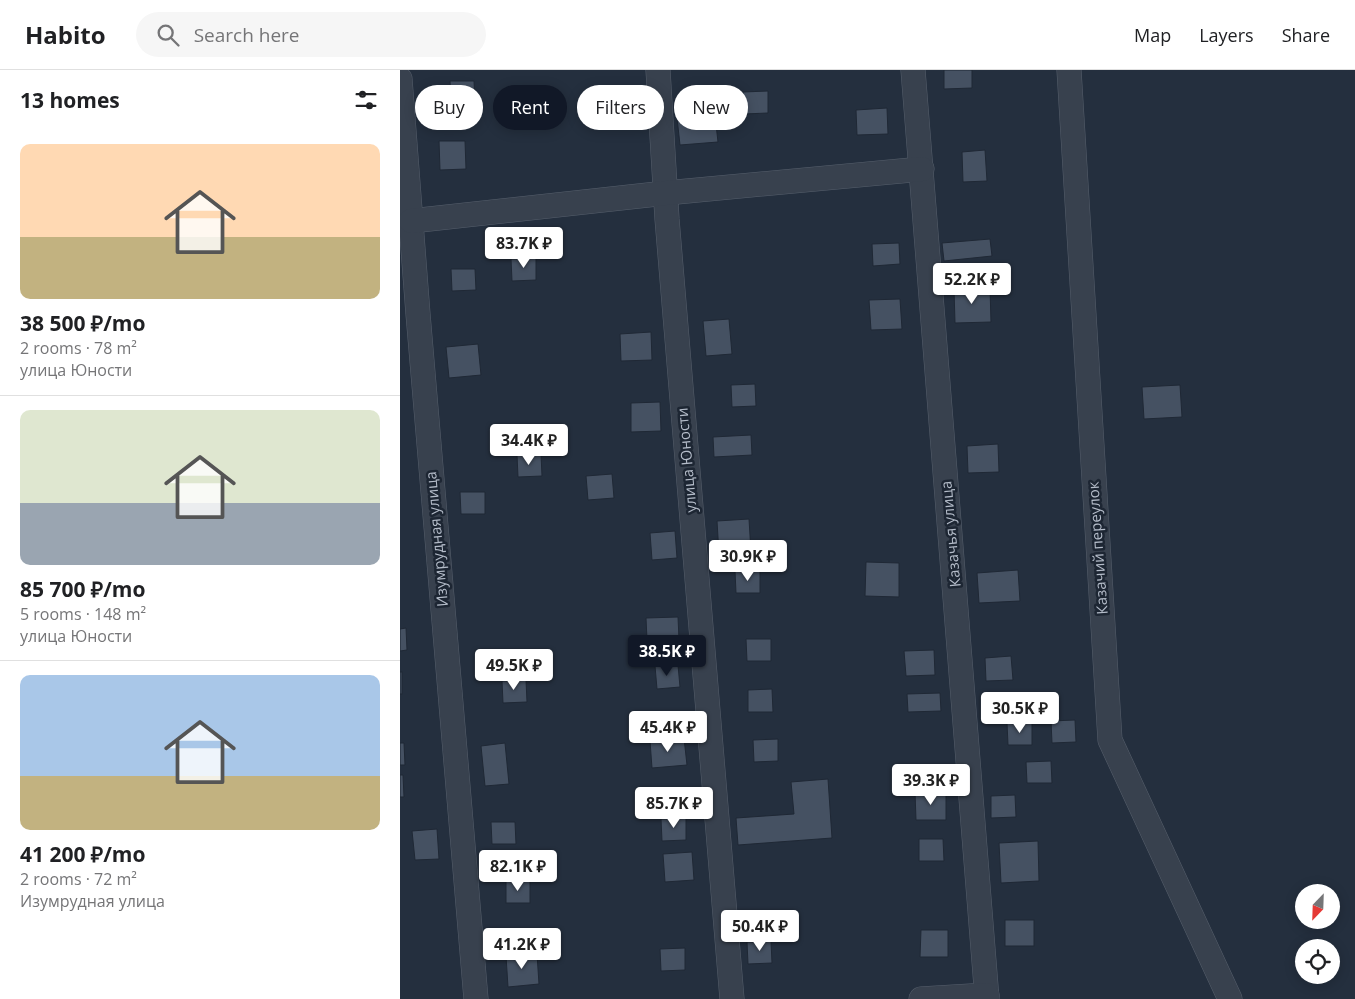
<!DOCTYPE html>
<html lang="en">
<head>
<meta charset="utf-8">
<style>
	body { margin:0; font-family:"Open Sans",sans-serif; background:#f6f6f6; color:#202124; height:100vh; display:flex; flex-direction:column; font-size:19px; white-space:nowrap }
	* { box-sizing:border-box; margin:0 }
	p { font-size:16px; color:#757577 }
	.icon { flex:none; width:28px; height:28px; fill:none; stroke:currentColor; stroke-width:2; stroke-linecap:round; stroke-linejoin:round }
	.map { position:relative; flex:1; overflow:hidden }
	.details { display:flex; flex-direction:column; background:#fff; width:400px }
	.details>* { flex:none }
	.hud { position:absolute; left:15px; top:15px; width:475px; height:45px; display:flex; gap:10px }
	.needle { width:32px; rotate:203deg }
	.tools { position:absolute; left:895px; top:814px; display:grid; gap:10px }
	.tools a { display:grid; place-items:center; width:45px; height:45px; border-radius:50%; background:#fff; box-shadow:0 2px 12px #0003; font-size:25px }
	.price { position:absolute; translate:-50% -42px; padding:0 11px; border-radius:5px; background:#fff; color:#222; font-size:16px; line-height:32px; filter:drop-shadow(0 1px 2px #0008) }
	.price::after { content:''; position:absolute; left:50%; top:30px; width:15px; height:11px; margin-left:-8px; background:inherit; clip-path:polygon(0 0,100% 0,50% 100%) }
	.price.current { background:#111827; color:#fff }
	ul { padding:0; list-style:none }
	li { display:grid; align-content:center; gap:10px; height:265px; padding:0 20px }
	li+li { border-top:1px solid #e0e0e0 }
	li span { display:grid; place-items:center; height:155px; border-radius:10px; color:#555 }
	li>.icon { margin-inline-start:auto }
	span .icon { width:90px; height:90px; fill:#fffc; stroke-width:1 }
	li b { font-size:21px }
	h2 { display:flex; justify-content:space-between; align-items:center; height:60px; padding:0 20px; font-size:21px }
	.pill { padding:0 18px; border-radius:22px; background:#fff; box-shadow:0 2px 12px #0003; font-size:18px; line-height:45px }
	.pill.current { background:#111827; color:#fff }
	header { display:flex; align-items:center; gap:30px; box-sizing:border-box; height:70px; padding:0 25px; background:#fff; border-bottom:1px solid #e0e0e0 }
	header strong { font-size:24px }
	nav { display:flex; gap:28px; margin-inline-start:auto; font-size:18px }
	.search { width:350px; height:45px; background:#f6f6f6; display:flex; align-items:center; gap:12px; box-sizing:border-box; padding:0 18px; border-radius:28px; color:#757577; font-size:19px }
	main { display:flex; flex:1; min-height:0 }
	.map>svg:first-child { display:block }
	.building { fill:#455162; stroke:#1f2835 }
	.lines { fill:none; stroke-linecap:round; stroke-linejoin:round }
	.minor-casing { stroke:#565f6c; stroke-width:25 }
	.minor { stroke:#38414e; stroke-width:24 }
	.labels { text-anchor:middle; stroke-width:5; stroke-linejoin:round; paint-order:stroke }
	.street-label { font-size:15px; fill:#b4bcc9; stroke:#1d2633 }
</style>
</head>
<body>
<header>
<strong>Habito</strong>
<div class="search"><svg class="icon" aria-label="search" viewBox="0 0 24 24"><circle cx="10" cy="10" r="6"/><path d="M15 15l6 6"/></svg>Search here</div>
<nav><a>Map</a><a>Layers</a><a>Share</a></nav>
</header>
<main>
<section class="details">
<h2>13 homes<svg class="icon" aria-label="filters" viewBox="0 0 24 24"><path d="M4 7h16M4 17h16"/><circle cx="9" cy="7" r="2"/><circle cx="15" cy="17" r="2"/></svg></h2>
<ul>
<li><span style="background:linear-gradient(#ffd9b3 60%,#c2b280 0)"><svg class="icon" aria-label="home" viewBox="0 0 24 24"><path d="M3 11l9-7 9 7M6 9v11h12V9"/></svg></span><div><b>38 500 ₽/mo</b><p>2 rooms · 78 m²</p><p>улица Юности</p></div></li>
<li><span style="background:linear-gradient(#dfe7d0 60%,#9aa5b1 0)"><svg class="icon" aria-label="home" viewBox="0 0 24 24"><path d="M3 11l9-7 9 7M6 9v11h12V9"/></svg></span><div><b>85 700 ₽/mo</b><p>5 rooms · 148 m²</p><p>улица Юности</p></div></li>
<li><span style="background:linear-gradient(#a9c7e8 65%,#c2b280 0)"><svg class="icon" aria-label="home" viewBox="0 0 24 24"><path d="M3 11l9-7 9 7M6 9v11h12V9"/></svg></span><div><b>41 200 ₽/mo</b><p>2 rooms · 72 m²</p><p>Изумрудная улица</p></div></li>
</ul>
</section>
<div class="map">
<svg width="955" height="929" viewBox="0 0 955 929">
	<rect width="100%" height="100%" fill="#242f3e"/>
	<g class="building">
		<path d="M544,0h28v18l-28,1z"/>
		<path d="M50,11h24l1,21 -24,1z"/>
		<path d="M368,21v22l-24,1 -1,-22z"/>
		<path d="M487,38l1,26 -31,1 -1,-25z"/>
		<path d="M315,45l3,27 -38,3 -3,-27z"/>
		<path d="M39,71h26l1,28 -26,1z"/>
		<path d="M585,80l2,31 -24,1 -1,-30z"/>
		<path d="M590,169l2,17 -48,5 -2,-18z"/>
		<path d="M499,173l1,21 -27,2 -1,-22z"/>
		<path d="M136,188v22l-24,1 -1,-22z"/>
		<path d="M51,199h24l1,21 -24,1z"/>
		<path d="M590,218l1,34 -36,1 -1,-34z"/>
		<path d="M500,229l2,30 -31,1 -2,-30z"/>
		<path d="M329,249l3,35 -26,2 -3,-35z"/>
		<path d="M251,262l1,28 -31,1 -1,-27z"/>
		<path d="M78,274l3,31 -32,3 -3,-31z"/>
		<path d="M355,314l1,22 -24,1 -1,-22z"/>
		<path d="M780,315l2,32 -38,2 -2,-32z"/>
		<path d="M260,332l1,29 -30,1v-29z"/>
		<path d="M351,365l1,20 -38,2 -1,-20z"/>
		<path d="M598,374l1,28 -31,1 -1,-27z"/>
		<path d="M141,384l1,22 -24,1 -1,-22z"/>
		<path d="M212,404l2,24 -26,2 -2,-24z"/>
		<path d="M60,422h25v22h-24z"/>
		<path d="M349,449l2,33 -32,2 -2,-33z"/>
		<path d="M275,461l2,27 -25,2 -2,-27z"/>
		<path d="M466,492l33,1v34l-34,-1z"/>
		<path d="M618,500l2,31 -41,2 -2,-30z"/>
		<path d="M335,501h25v22h-24z"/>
		<path d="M278,547l1,22 -32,1 -1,-22z"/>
		<path d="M6,558l1,22 -7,1v-22z"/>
		<path d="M346,569h25v22h-24z"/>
		<path d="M534,580l1,25 -29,1 -2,-25z"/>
		<path d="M611,586l2,24 -27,1 -1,-23z"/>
		<path d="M278,595l2,22 -23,2 -2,-23z"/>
		<rect x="0" y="602" width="2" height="22"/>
		<path d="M126,610l1,22 -24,1 -1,-22z"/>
		<path d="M372,619l1,23h-25v-22z"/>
		<path d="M540,623l1,18 -33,1 -1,-18z"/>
		<path d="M675,650l1,22 -24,1 -1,-22z"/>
		<path d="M607,653h25v22h-24z"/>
		<path d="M284,668l3,27 -35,3 -2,-27z"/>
		<path d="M378,669v22l-24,1 -1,-22z"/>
		<path d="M0,673h4l1,22h-5z"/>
		<path d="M105,673l4,41 -24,2 -4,-40z"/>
		<path d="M651,691l1,22h-25l-1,-21z"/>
		<path d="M0,705h3l1,22h-4z"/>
		<path d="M428,709l4,59 -94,7 -2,-27 58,-4 -3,-32z"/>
		<path d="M515,722h31v28h-30z"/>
		<path d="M615,725l1,22 -25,1v-22z"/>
		<path d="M286,748v22l-24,1 -1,-22z"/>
		<path d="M91,752h24l1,22h-24z"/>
		<path d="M37,759l2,30 -24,1 -3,-29z"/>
		<path d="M519,769h24l1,22h-25z"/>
		<path d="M638,771l1,40 -38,2 -2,-40z"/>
		<path d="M292,782l2,28 -29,2 -2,-28z"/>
		<rect x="106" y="811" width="24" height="22"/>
		<rect x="605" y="850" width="29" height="26"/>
		<path d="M521,860h27v27h-28z"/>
		<path d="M371,871l1,22 -24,1 -1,-22z"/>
		<path d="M285,878v22l-24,1 -1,-22z"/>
		<path d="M137,884l2,30 -31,3 -2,-31z"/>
	</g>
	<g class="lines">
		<g class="minor-casing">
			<g id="minor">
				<path d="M258,0l9,149 65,780"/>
				<path d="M513,0l74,929"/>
				<path d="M669,0l41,670 120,259"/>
				<path d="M0,9l18,235 58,685"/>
				<path d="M11,151l255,-28 256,-24"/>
				<path d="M521,929l66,-4"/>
			</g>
		</g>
		<use href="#minor" class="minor"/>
	</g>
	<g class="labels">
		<g class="street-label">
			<text transform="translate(287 390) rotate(-95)" y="5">улица Юности</text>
			<text transform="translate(551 464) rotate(-95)" y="5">Казачья улица</text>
			<text transform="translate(37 469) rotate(-95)" y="5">Изумрудная улица</text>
			<text transform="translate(698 478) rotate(-94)" y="5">Казачий переулок</text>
		</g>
	</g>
</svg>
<div class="tools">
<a><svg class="needle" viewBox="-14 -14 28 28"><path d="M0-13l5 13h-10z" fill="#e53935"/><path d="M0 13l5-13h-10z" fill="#757577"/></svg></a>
<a><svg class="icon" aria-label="locate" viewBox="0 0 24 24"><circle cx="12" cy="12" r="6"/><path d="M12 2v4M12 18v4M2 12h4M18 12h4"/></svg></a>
</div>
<b class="price" style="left:124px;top:199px">83.7K ₽</b>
<b class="price" style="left:572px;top:235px">52.2K ₽</b>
<b class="price" style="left:129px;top:396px">34.4K ₽</b>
<b class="price" style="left:348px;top:512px">30.9K ₽</b>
<b class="price current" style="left:267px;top:607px">38.5K ₽</b>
<b class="price" style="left:114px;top:621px">49.5K ₽</b>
<b class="price" style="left:620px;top:664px">30.5K ₽</b>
<b class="price" style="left:268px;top:683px">45.4K ₽</b>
<b class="price" style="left:531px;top:736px">39.3K ₽</b>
<b class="price" style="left:274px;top:759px">85.7K ₽</b>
<b class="price" style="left:118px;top:822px">82.1K ₽</b>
<b class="price" style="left:360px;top:882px">50.4K ₽</b>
<b class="price" style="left:122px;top:900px">41.2K ₽</b>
<div class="hud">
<a class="pill">Buy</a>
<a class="pill current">Rent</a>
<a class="pill">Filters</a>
<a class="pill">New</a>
</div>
</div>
</main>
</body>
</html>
